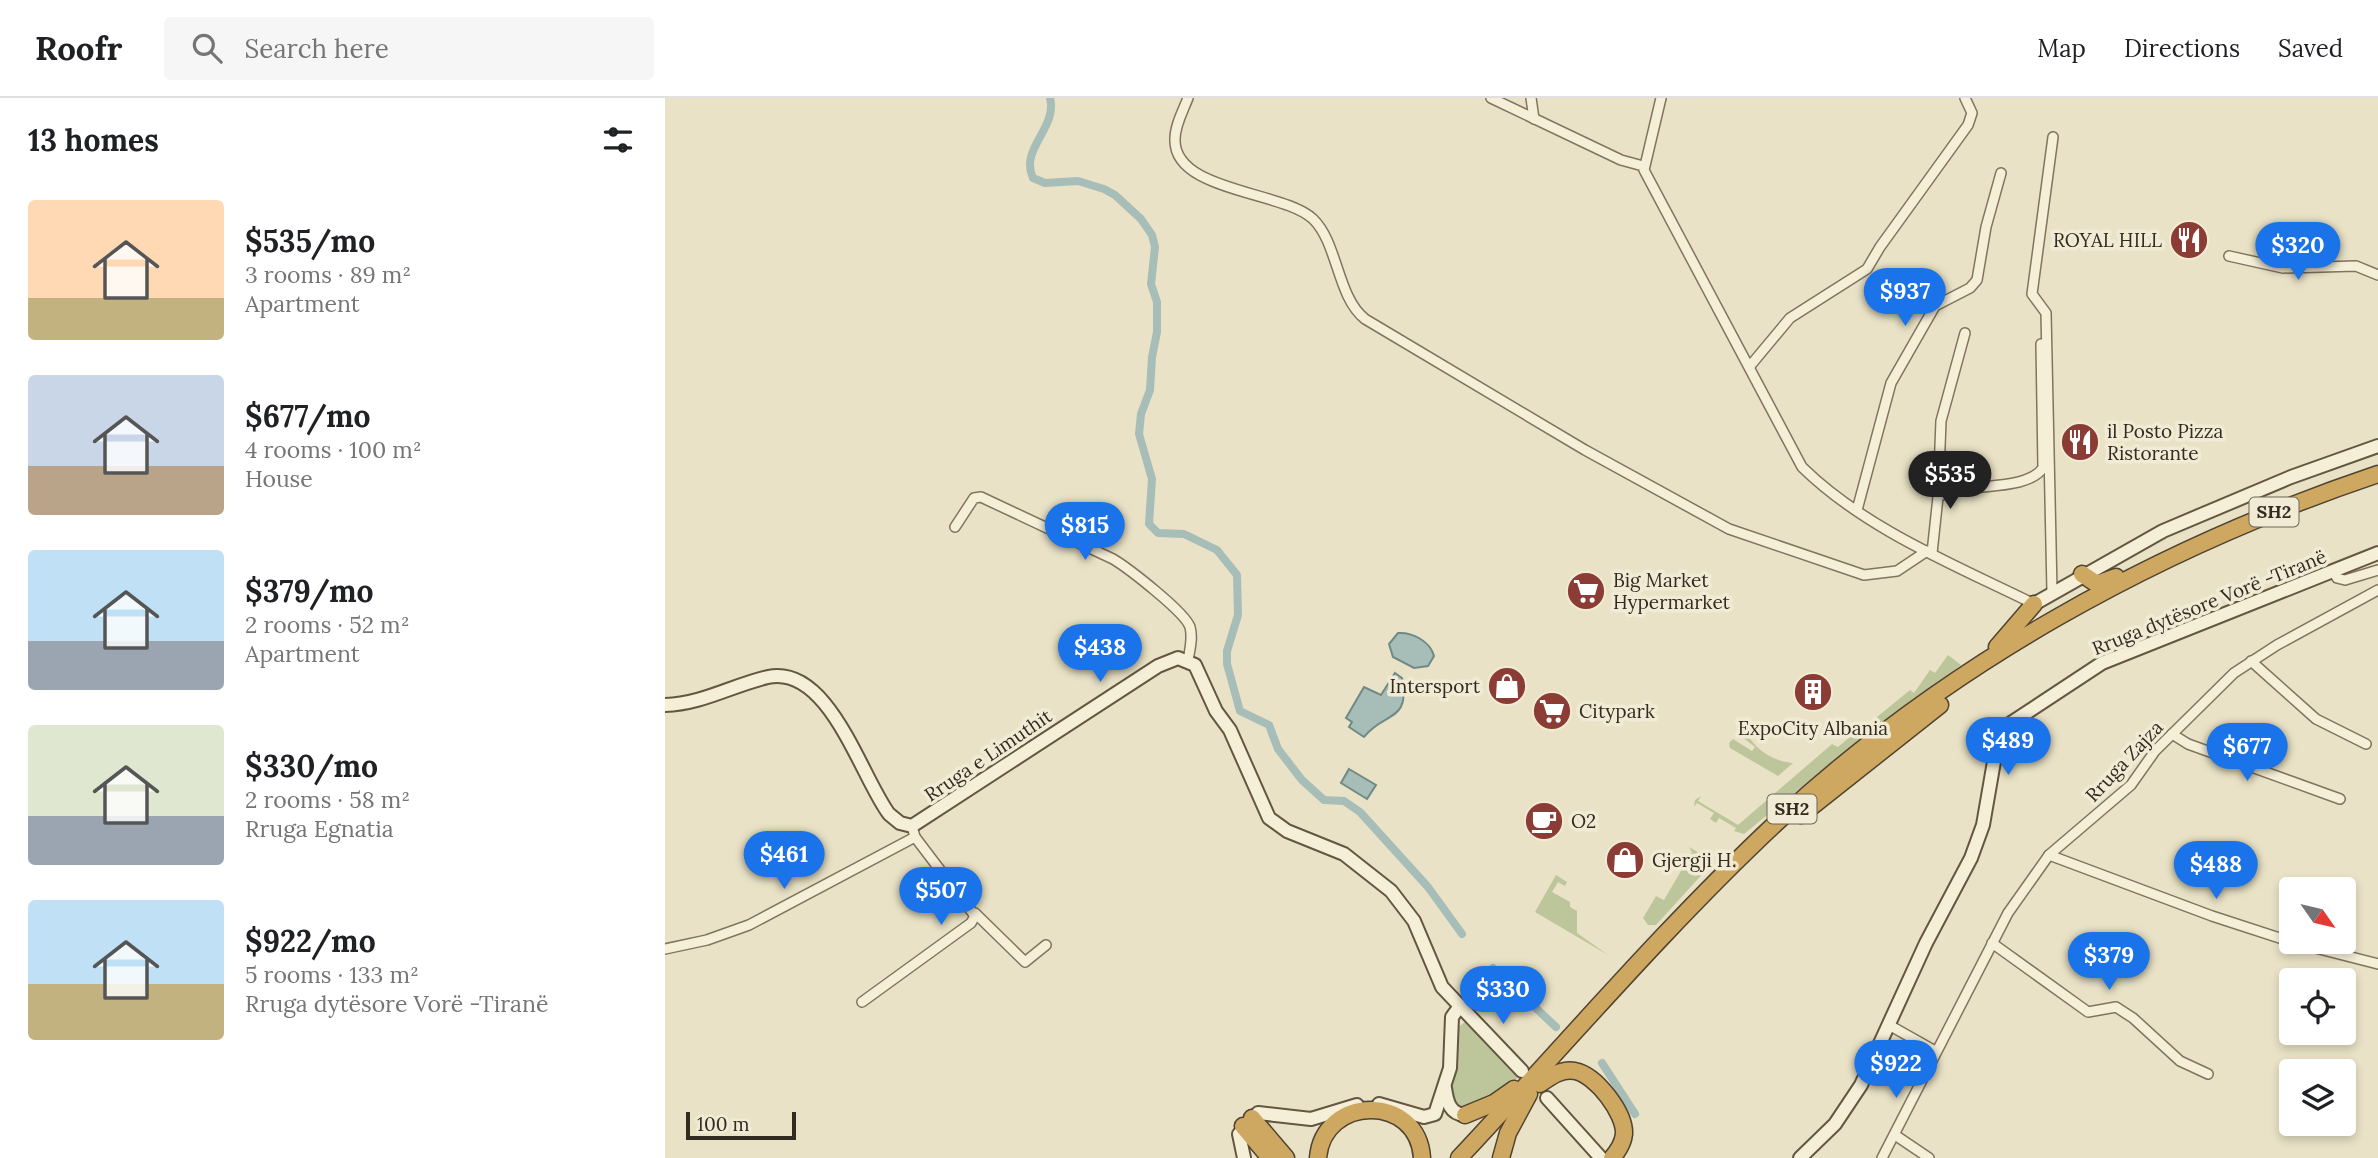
<!DOCTYPE html>
<html lang="en">
<head>
<meta charset="utf-8">
<style>
	body { margin:0; font-family:Lora,serif; background:#f6f6f6; color:#202124; height:100vh; display:flex; flex-direction:column; font-size:26px; white-space:nowrap }
	* { box-sizing:border-box; margin:0 }
	p { font-size:23px; color:#757577 }
	.icon { flex:none; width:38px; height:38px; fill:none; stroke:currentColor; stroke-width:2; stroke-linecap:round; stroke-linejoin:round }
	.map { position:relative; flex:1; overflow:hidden }
	.side { display:flex; flex-direction:column; background:#fff; width:665px }
	.side>* { flex:none }
	.needle { width:46px; rotate:124deg }
	.controls { position:absolute; left:1614px; top:779px; display:grid; gap:14px }
	.controls a { display:grid; place-items:center; width:77px; height:77px; border-radius:7px; background:#fff; box-shadow:0 4px 10px #0003; font-size:35px }
	.scale { position:absolute; left:21px; bottom:18px; width:110px; box-sizing:border-box; padding-left:7px; border:4px solid #342b20; border-top:0; font-size:19px; line-height:24px; white-space:nowrap; color:#342b20; -webkit-text-stroke:5px #f1ebd5; paint-order:stroke }
	.price { position:absolute; translate:-50% -60px; padding:0 16px; border-radius:24px; background:#1a73e8; color:#fff; font-size:23px; line-height:46px; filter:drop-shadow(0 2px 4px #0008) }
	.price::after { content:''; position:absolute; left:50%; top:42px; width:21px; height:16px; margin-left:-10px; background:inherit; clip-path:polygon(0 0,100% 0,50% 100%) }
	.price.selected { background:#222; color:#fff }
	ul { padding:0; list-style:none }
	li { display:flex; align-items:center; gap:21px; height:175px; padding:0 28px }
	li span { display:grid; place-items:center; flex:none; width:196px; height:140px; border-radius:7px; color:#555 }
	li>.icon { margin-inline-start:auto }
	span .icon { width:84px; height:84px; fill:#fffc; stroke-width:1 }
	li b { font-size:30px }
	h2 { display:flex; justify-content:space-between; align-items:center; height:84px; padding:0 28px; font-size:30px }
	header { display:flex; align-items:center; gap:42px; box-sizing:border-box; height:98px; padding:0 35px; background:#fff; border-bottom:2px solid #e0e0e0 }
	header strong { font-size:33px }
	nav { display:flex; gap:38px; margin-inline-start:auto; font-size:24px }
	.search { width:490px; height:63px; background:#f6f6f6; display:flex; align-items:center; gap:18px; box-sizing:border-box; padding:0 24px; border-radius:7px; color:#757577; font-size:26px }
	main { display:flex; flex:1; min-height:0 }
	.map>svg:first-child { display:block }
	.green { fill:#bdc69b }
	.water { fill:#a7bdb8; stroke:#6f8a86; stroke-width:2 }
	.lines { fill:none; stroke-linecap:round; stroke-linejoin:round }
	.canal { stroke:#a7bdb8; stroke-width:8 }
	.street-casing { stroke:#82745e; stroke-width:12 }
	.secondary-casing { stroke:#645641; stroke-width:16 }
	.highway-casing { stroke:#504331; stroke-width:19 }
	.street { stroke:#f5efd8; stroke-width:9 }
	.secondary { stroke:#f5efd8; stroke-width:12 }
	.highway { stroke:#cea860; stroke-width:16 }
	.labels { text-anchor:middle; stroke-width:7; stroke-linejoin:round; paint-order:stroke }
	.shield { fill:#f1ebd5; stroke:#6d6556; stroke-width:2 }
	.shield-label { font-size:18px; font-weight:bold; fill:#342b20 }
	.poi-label { font-size:19px; fill:#342b20; stroke:#f1ebd5; text-anchor:start }
	.street-label { font-size:19px; fill:#342b20; stroke:#f1ebd5 }
</style>
</head>
<body>
<header>
<strong>Roofr</strong>
<div class="search"><svg class="icon" aria-label="search" viewBox="0 0 24 24"><circle cx="10" cy="10" r="6"/><path d="M15 15l6 6"/></svg>Search here</div>
<nav><a>Map</a><a>Directions</a><a>Saved</a></nav>
</header>
<main>
<section class="side">
<h2>13 homes<svg class="icon" aria-label="filters" viewBox="0 0 24 24"><path d="M4 7h16M4 17h16"/><circle cx="9" cy="7" r="2"/><circle cx="15" cy="17" r="2"/></svg></h2>
<ul>
<li><span style="background:linear-gradient(#ffd9b3 70%,#c2b280 0)"><svg class="icon" aria-label="home" viewBox="0 0 24 24"><path d="M3 11l9-7 9 7M6 9v11h12V9"/></svg></span><div><b>$535/mo</b><p>3 rooms · 89 m²</p><p>Apartment</p></div></li>
<li><span style="background:linear-gradient(#c9d6e8 65%,#b9a48a 0)"><svg class="icon" aria-label="home" viewBox="0 0 24 24"><path d="M3 11l9-7 9 7M6 9v11h12V9"/></svg></span><div><b>$677/mo</b><p>4 rooms · 100 m²</p><p>House</p></div></li>
<li><span style="background:linear-gradient(#bfe0f5 65%,#9aa5b1 0)"><svg class="icon" aria-label="home" viewBox="0 0 24 24"><path d="M3 11l9-7 9 7M6 9v11h12V9"/></svg></span><div><b>$379/mo</b><p>2 rooms · 52 m²</p><p>Apartment</p></div></li>
<li><span style="background:linear-gradient(#dfe7d0 65%,#9aa5b1 0)"><svg class="icon" aria-label="home" viewBox="0 0 24 24"><path d="M3 11l9-7 9 7M6 9v11h12V9"/></svg></span><div><b>$330/mo</b><p>2 rooms · 58 m²</p><p>Rruga Egnatia</p></div></li>
<li><span style="background:linear-gradient(#bfe0f5 60%,#c2b280 0)"><svg class="icon" aria-label="home" viewBox="0 0 24 24"><path d="M3 11l9-7 9 7M6 9v11h12V9"/></svg></span><div><b>$922/mo</b><p>5 rooms · 133 m²</p><p>Rruga dytësore Vorë -Tiranë</p></div></li>
</ul>
</section>
<div class="map">
<svg width="1713" height="1060" viewBox="0 0 1713 1060">
	<rect width="100%" height="100%" fill="#e9e2c6"/>
	<g class="green">
		<path d="M1283,557l13,10 -80,58 -4,-6 33,-27 4,3 16,-23 5,3z"/>
		<path d="M1077,626c9,22 27,37 51,39l-15,13 -48,-28 -1,-5 4,-4 19,12 3,-4 -17,-13z"/>
		<path d="M1192,633l7,5 -120,98 -10,-3 2,-3 -17,-10 -3,5 -6,-4 4,-6 -17,-10 -3,4 1,-7 6,-4 -3,5 40,24 94,-81 6,3z"/>
		<path d="M1024,749l15,9 2,14 -50,55h-8l-5,-7 13,-22 8,4 28,-48z"/>
		<path d="M891,777l11,7 -2,4 -7,-4 -6,10 18,10v5l7,4v22l31,22 -73,-43z"/>
		<path d="M800,924h4l51,54 -14,14 -49,21 -9,-20 8,-62z"/>
	</g>
	<g class="water">
		<path d="M733,535c14,-1 32,8 36,23l-6,10 -14,2 -21,-11 -4,-13z"/>
		<path d="M730,575l7,5c9,45 -18,33 -38,59l-15,-10 3,-5 -6,-4 18,-31 17,8z"/>
		<path d="M684,671l27,16 -9,14 -26,-16z"/>
	</g>
	<g class="lines">
		<g class="canal">
			<path d="M385,0c8,30 -31,51 -17,80l12,5 33,-2 26,8 11,6 26,24 11,16 3,12 -4,37 6,18v30l-5,25 -2,33 -9,24 -2,20 13,45 -3,45 9,9 26,1 33,16 20,25 1,40 -11,36v13l13,47 29,14 9,24 24,31 22,20 20,1 16,11 68,75 34,47"/>
			<path d="M828,870l63,59"/>
			<path d="M937,965l33,51"/>
		</g>
		<g class="street-casing">
			<g id="street">
				<path d="M523,0c-5,13 -13,27 -13,41 -2,53 109,52 138,80 25,24 24,78 52,100l220,131 144,79 135,46 33,-4 30,-20"/>
				<path d="M826,0l130,62 22,6"/>
				<path d="M866,0l3,21"/>
				<path d="M996,0l-17,72 158,297c63,62 153,98 232,137"/>
				<path d="M1564,158l54,12 73,-2 22,9"/>
				<path d="M1085,268l40,-48 77,-49 13,-22 88,-122 4,-12 -7,-15"/>
				<path d="M1273,399l3,-76 24,-88"/>
				<path d="M1192,412l34,-127 44,-77 35,-18 7,-8 9,-53 15,-54"/>
				<path d="M290,429l19,-29 7,-1 132,62c15,9 72,53 77,68 3,11 0,22 -2,33"/>
				<path d="M1267,455l6,-56c27,-16 87,-4 105,-29l-2,-124"/>
				<path d="M1669,474l3,6 8,2 33,-10"/>
				<path d="M1387,493l-6,-278 -14,-19 21,-157"/>
				<path d="M1586,563l65,58 50,25"/>
				<path d="M1507,636l16,10 152,55"/>
				<path d="M1384,757l163,61 80,26 86,22"/>
				<path d="M310,815l50,49 21,-17"/>
				<path d="M1327,845l96,69 28,-5 17,11 47,43 28,13"/>
				<path d="M0,851l42,-9 42,-15 166,-88 -3,-11"/>
				<path d="M197,904l109,-79 4,-7 -60,-79"/>
				<path d="M1224,927l46,26"/>
				<path d="M1230,1037l34,23"/>
				<path d="M1217,1060l126,-245 41,-58 82,-70 24,-34 79,-78 43,-28 101,-55"/>
			</g>
		</g>
		<g class="secondary-casing">
			<g id="secondary">
				<path d="M1369,506l129,-73 128,-54 87,-31"/>
				<path d="M0,607c37,-1 68,-20 103,-28 61,-13 93,100 121,137l11,9 12,3 246,-160 20,-8 17,7 21,46 14,19 39,88 18,13 57,23 47,37 23,30 28,66 80,84"/>
				<path d="M780,990c2,14 5,26 20,27"/>
				<path d="M882,1000l54,60"/>
				<path d="M714,1006l45,13 11,-3 15,-46 2,-51 8,-11"/>
				<path d="M579,1060l-5,-24 19,-21 53,6 46,-14"/>
				<path d="M1135,1060l35,-34 26,-39 65,-142 45,-85 12,-33 13,-75 15,-27 91,-60 276,-110"/>
			</g>
		</g>
		<g class="highway-casing">
			<g id="highway">
				<path d="M1417,476l15,10 19,-7"/>
				<path d="M1332,549l37,-43"/>
				<path d="M1136,717l139,-110"/>
				<path d="M875,986c10,-7 22,-16 35,-13 21,4 50,42 49,63 -1,10 -6,17 -12,24"/>
				<path d="M800,1017l29,-12 20,-14"/>
				<path d="M587,1020l34,40"/>
				<path d="M578,1028l27,32"/>
				<path d="M653,1060c5,-63 100,-65 104,0"/>
				<path d="M794,1060c105,-112 205,-230 317,-335 171,-159 382,-275 602,-349"/>
				<path d="M836,1060l7,-25 21,-39"/>
			</g>
		</g>
		<use href="#street" class="street"/>
		<use href="#secondary" class="secondary"/>
		<use href="#highway" class="highway"/>
	</g>
	<defs>
		<g id="restaurant-disc" transform="scale(2.0125)"><circle r="9.5" fill="#8a3c35" stroke="#f1ebd5"/><path d="M-5-6h1v4h1v-4h1v4h1v-4h1v5L-1.5 .5V6h-2V.5L-5-1ZM5-6V6H3V1.5H1.5Q1.5-4 5-6Z" fill="#fff"/></g>
		<g id="supermarket-disc" transform="scale(2.0125)"><circle r="9.5" fill="#8a3c35" stroke="#f1ebd5"/><path d="M-6-5.5h2.5l.6 2H6L4.5 2H-2.5L-4.4-4H-6ZM-1.5 3.2a1.3 1.3 0 1 0 .1 0ZM3 3.2a1.3 1.3 0 1 0 .1 0Z" fill="#fff"/></g>
		<g id="shop-disc" transform="scale(2.0125)"><circle r="9.5" fill="#8a3c35" stroke="#f1ebd5"/><path d="M-5-2.5h2.3a2.7 3.5 0 0 1 5.4 0H5L5.5 6h-11ZM-1.5-2.5h3a1.5 2.3 0 0 0-3 0Z" fill="#fff"/></g>
		<g id="building-disc" transform="scale(2.0125)"><circle r="9.5" fill="#8a3c35" stroke="#f1ebd5"/><path d="M-4-6H4V6H1V3H-1V6H-4ZM-2.5-4.3h1.7v1.8h-1.7ZM.8-4.3h1.7v1.8H.8ZM-2.5-1h1.7V.8h-1.7ZM.8-1h1.7V.8H.8Z" fill="#fff"/></g>
		<g id="cafe-disc" transform="scale(2.0125)"><circle r="9.5" fill="#8a3c35" stroke="#f1ebd5"/><path d="M-5.5-4.5H6V0H3Q3 3.5 0 3.5H-2.5Q-5.5 3.5-5.5 0ZM3-3.2v2h1.7v-2ZM-6 4.5H4V6H-6Z" fill="#fff"/></g>
	</defs>
	<g fill-rule="evenodd">
		<use href="#restaurant-disc" x="1524" y="142"/>
		<use href="#restaurant-disc" x="1415" y="344"/>
		<use href="#supermarket-disc" x="921" y="493"/>
		<use href="#shop-disc" x="842" y="588"/>
		<use href="#building-disc" x="1148" y="594"/>
		<use href="#supermarket-disc" x="887" y="613"/>
		<use href="#cafe-disc" x="879" y="723"/>
		<use href="#shop-disc" x="960" y="762"/>
	</g>
	<g class="labels">
		<g class="shield">
			<rect x="1584.5" y="399.5" width="49" height="29" rx="5"/>
			<rect x="1102.5" y="696.5" width="49" height="29" rx="5"/>
		</g>
		<g class="shield-label">
			<text x="1609" y="420">SH2</text>
			<text x="1127" y="717">SH2</text>
		</g>
		<g class="poi-label">
			<text x="1497" y="149" text-anchor="end">ROYAL HILL</text>
			<text x="1442" y="340">il Posto Pizza<tspan x="1442" dy="22">Ristorante</tspan></text>
			<text x="948" y="489">Big Market<tspan x="948" dy="22">Hypermarket</tspan></text>
			<text x="815" y="595" text-anchor="end">Intersport</text>
			<text x="914" y="620">Citypark</text>
			<text x="1148" y="637" text-anchor="middle">ExpoCity Albania</text>
			<text x="906" y="730">O2</text>
			<text x="987" y="769">Gjergji H.</text>
		</g>
		<g class="street-label">
			<text transform="translate(1544 504) rotate(-22)" y="7">Rruga dytësore Vorë -Tiranë</text>
			<text transform="translate(323 657) rotate(-34)" y="7">Rruga e Limuthit</text>
			<text transform="translate(1459 663) rotate(-47)" y="7">Rruga Zajza</text>
		</g>
	</g>
</svg>
<div class="controls">
<a><svg class="needle" viewBox="-14 -14 28 28"><path d="M0-13l5 13h-10z" fill="#e53935"/><path d="M0 13l5-13h-10z" fill="#757577"/></svg></a>
<a><svg class="icon" aria-label="locate" viewBox="0 0 24 24"><circle cx="12" cy="12" r="6"/><path d="M12 2v4M12 18v4M2 12h4M18 12h4"/></svg></a>
<a><svg class="icon" aria-label="layers" viewBox="0 0 24 24"><path d="M12 4l9 5-9 5-9-5zM3 14l9 5 9-5"/></svg></a>
</div>
<div class="scale">100 m</div>
<b class="price" style="left:1633px;top:184px">$320</b>
<b class="price" style="left:1240px;top:230px">$937</b>
<b class="price selected" style="left:1285px;top:413px">$535</b>
<b class="price" style="left:420px;top:464px">$815</b>
<b class="price" style="left:435px;top:586px">$438</b>
<b class="price" style="left:1343px;top:679px">$489</b>
<b class="price" style="left:1582px;top:685px">$677</b>
<b class="price" style="left:119px;top:793px">$461</b>
<b class="price" style="left:1551px;top:803px">$488</b>
<b class="price" style="left:276px;top:829px">$507</b>
<b class="price" style="left:1444px;top:894px">$379</b>
<b class="price" style="left:838px;top:928px">$330</b>
<b class="price" style="left:1231px;top:1002px">$922</b>
</div>
</main>
</body>
</html>
